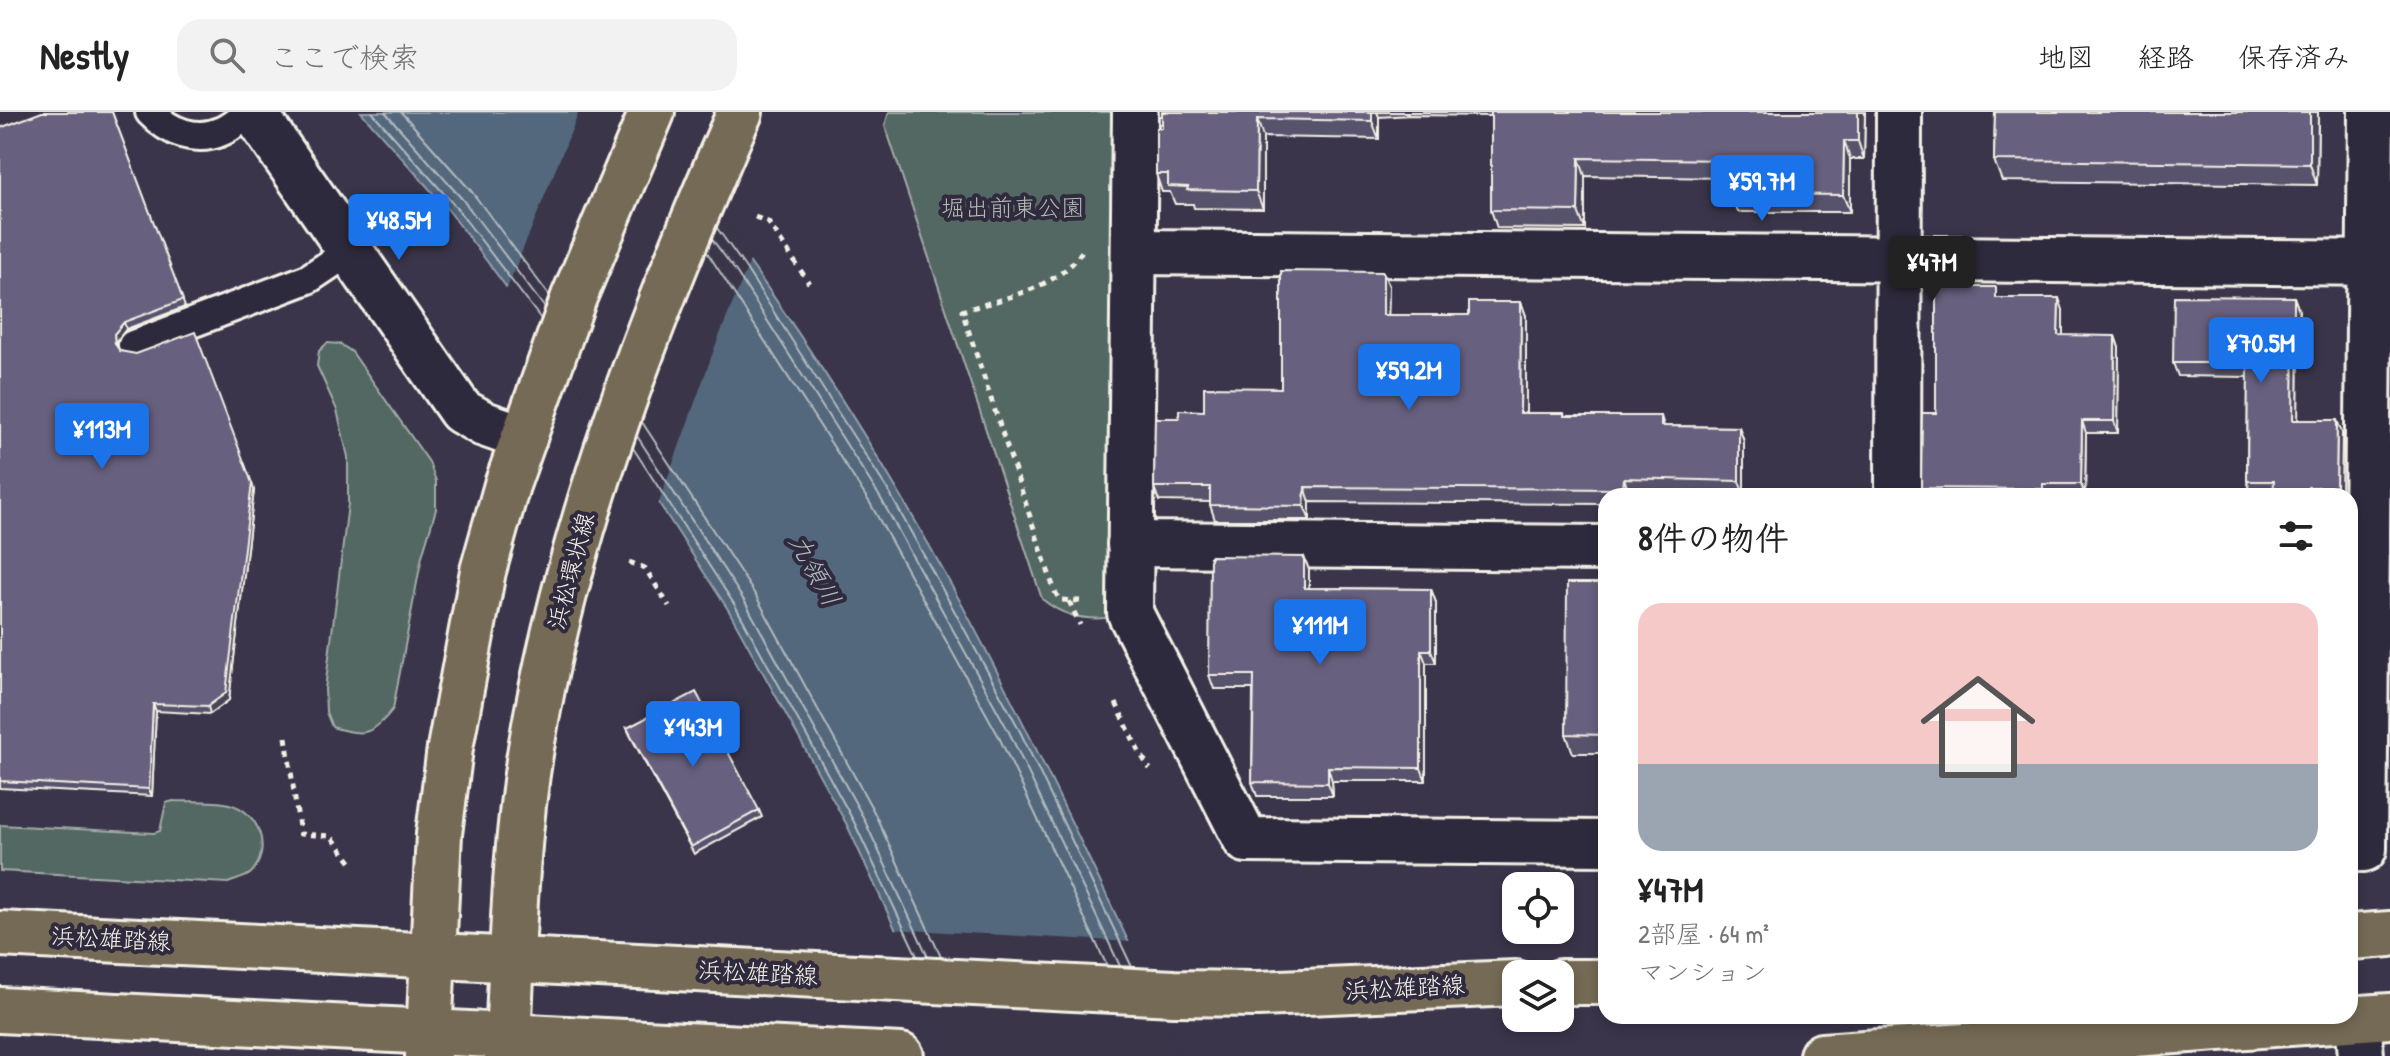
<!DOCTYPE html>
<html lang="ja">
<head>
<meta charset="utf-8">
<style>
	body { margin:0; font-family:"Patrick Hand","Klee One",sans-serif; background:#f2f2f2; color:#222; height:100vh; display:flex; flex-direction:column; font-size:30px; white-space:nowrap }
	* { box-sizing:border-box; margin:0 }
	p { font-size:26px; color:#767676 }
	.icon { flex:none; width:44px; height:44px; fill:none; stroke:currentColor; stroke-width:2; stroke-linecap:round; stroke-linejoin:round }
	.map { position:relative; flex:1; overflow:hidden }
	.panel { position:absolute; left:1598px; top:376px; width:760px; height:536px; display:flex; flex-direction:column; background:#fff; border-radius:24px; box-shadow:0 4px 12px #0003 }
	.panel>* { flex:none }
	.controls { position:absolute; left:1502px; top:760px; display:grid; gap:16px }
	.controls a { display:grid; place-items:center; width:72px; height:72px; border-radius:16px; background:#fff; box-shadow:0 4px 12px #0003; font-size:40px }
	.price { position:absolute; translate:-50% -68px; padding:0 18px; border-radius:8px; background:#1a73e8; color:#fff; font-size:26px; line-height:52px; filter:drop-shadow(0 2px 4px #0008) }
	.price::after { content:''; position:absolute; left:50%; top:48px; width:24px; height:18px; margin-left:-12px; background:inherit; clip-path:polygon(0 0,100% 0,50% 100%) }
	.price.selected { background:#222; color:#fff }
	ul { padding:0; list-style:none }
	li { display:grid; align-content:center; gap:16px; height:424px; padding:0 40px }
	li+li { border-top:2px solid #e0e0e0 }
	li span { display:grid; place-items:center; height:248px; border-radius:24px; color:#555 }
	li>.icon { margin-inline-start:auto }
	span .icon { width:144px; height:144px; fill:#fffc; stroke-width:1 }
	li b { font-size:34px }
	h2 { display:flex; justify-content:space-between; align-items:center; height:96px; padding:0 40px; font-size:34px }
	header { display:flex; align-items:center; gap:48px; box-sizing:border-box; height:112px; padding:0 40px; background:#fff; border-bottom:2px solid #e0e0e0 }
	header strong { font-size:38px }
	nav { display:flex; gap:44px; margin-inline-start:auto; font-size:28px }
	.search { width:560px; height:72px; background:#f2f2f2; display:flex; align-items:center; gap:20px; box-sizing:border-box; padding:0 28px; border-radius:24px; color:#767676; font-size:30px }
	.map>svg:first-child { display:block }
	.green { fill:#526863; stroke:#a3aca6; stroke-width:2 }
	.water { fill:#52677d; stroke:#939ea8; stroke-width:2 }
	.pier { fill:#3a354a }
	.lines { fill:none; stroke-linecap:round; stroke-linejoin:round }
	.shore { stroke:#b3babd; stroke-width:2 }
	.lane-casing { stroke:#f4f1e8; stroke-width:34 }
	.street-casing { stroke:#f4f1e8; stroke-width:50 }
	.primary-casing { stroke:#f4f1e8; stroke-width:50 }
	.path { stroke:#f4f1e8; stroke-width:5; stroke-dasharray:6 6; stroke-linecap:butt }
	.lane { stroke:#2f2a3d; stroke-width:28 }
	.street { stroke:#2f2a3d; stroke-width:44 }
	.primary { stroke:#756a55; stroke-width:44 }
	.wall { fill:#59536d; stroke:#f4f1e8; stroke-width:2 }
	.shaded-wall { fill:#484459; stroke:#f4f1e8; stroke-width:2 }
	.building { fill:#67617f; stroke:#f4f1e8; stroke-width:2 }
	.labels { text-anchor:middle; stroke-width:8; stroke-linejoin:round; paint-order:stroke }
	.park-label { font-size:24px; fill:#b3bab3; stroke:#2f2a3d }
	.street-label { font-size:24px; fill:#f4f1e8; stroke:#2f2a3d }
	.water-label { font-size:26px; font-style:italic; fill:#b3babd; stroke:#2f2a3d }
</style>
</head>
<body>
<header>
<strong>Nestly</strong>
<div class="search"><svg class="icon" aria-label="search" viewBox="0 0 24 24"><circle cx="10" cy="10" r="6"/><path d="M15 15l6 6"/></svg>ここで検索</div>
<nav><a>地図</a><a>経路</a><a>保存済み</a></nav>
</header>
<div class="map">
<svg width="2390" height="944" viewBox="0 0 2390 944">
	<rect width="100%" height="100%" fill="#3a354a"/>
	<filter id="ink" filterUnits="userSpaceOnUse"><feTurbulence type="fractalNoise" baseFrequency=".0125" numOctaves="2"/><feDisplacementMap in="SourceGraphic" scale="16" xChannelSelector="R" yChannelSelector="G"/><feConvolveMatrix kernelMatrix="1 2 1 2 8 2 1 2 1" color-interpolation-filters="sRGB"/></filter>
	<g filter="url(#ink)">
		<g class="green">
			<path d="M889,0h223l-6,506c-25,2 -45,-3 -64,-19l-157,-474z"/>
			<path d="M327,231l13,1 12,8 77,110 7,19v28l-14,47 -29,153c-20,26 -30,28 -61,18l-6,-15 -1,-23 23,-185v-47l-11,-47 -20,-44 2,-15z"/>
			<path d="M173,689c18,1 40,-1 56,3 30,7 44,46 22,69 -5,5 -17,7 -23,10l-228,-12v-46l154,8 6,-2 6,-28z"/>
		</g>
		<path class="water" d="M361,0h281c89,122 177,245 254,376 91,153 166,313 242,474l-188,85 -103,-222 -118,-214 -133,-205 -147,-195z"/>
		<g class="pier">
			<path d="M579,0h68l105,144 -36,88 -59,164 -64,-100 -88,-115z"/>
			<path d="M891,817l242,13 47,114h-231z"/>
		</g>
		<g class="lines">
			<g class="shore">
				<path d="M372,0l83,94 86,113"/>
				<path d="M385,0l78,88 82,108"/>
				<path d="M401,0l71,80 77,103"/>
				<path d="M717,116l28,39 144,225 128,233 115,242"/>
				<path d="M712,127l25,34 143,224 128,233 112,236"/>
				<path d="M707,140l163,251 128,232 109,231"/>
				<path d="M642,310l114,174 118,216 67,145"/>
				<path d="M637,324l108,166 118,215 65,140"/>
				<path d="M633,336l103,159 118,215 63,134"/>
			</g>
			<g class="lane-casing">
				<g id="lane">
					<path d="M150,0c19,20 46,31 72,19 10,-4 19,-13 28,-19"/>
					<path d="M133,233l175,-66 42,-28"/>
				</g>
			</g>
			<g class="street-casing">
				<g id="street">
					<path d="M254,0l207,299 23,13 40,14"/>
					<path d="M1135,0l-5,501 116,227 360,3"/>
					<path d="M1134,140l1256,11"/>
					<path d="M1898,384l1,-384"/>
					<path d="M1130,432l476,4"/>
					<path d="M2350,737h14l7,-737"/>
					<path d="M2358,906l3,38"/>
				</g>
			</g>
			<g class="primary-casing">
				<g id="primary">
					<path d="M0,822l1174,59 84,1 258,-11"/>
					<path d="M2350,825l40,-3"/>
					<path d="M1560,870h46"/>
					<path d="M0,898l901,46"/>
					<path d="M428,944l11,-222 11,-86 33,-177 24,-86 67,-188 78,-185"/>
					<path d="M507,944c6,-103 7,-206 24,-308 37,-221 119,-431 209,-636"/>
					<path d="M1822,944l568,-40"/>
				</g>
			</g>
			<g class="path">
				<path d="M755,105l13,5 41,61"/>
				<path d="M629,450l16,6 24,38"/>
				<path d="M1069,489l11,24"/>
				<path d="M1080,489l-20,-1 -5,-8 -93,-281c41,-13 96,-22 120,-60"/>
				<path d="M1116,591l22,47 12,19"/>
				<path d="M286,625l14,97 31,2 21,27"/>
			</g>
			<use href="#lane" class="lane"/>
			<use href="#street" class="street"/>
			<use href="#primary" class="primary"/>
		</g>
		<g class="wall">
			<path d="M112,0l73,195 -59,22 -10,13 1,5 137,143 -25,210 -19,14 -54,-3 -4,85 -152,-8v-660z"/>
			<path d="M1162,0h703l-1,47h-14v53h-112l-7,-18v-16l-146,-2v53l-88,-1 -6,-18v-94l-80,-1 -32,2v22l-116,-2v72l-69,-1 -1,-4h-18l-5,-12h-8l-6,-18 6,-46z"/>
			<path d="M1995,0h323l-1,73 -315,-4 -8,-21z"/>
			<path d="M1389,174l-1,29h81l52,-13 5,14v97h38l1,3h96l3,10 75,1 5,15v53l-115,-2v3h-23v8l-296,-2v18h-95l-5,-15v-3l-51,-1 -5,-14 25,-69 102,-30z"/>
			<path d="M2294,185l5,14 -1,109 44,13 -1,63h-68v-1l-21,-1 -5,-13 1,-104 -70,-1 -5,-13z"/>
			<path d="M2000,186l63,12v26h52l4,12 -1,85h-32l-1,63h-161l-3,-8 15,-75z"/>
			<path d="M1304,445l5,13v18l122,1 5,14v60h-10v118h-94l1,15h-76l-5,-14 1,-93h-39l-5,-14z"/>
			<path d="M1606,471v170h-33l-7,-19z"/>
			<path d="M627,616l132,82 3,7 -68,37 -64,-119z"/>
		</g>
		<g class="shaded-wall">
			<path d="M1372,0h5l2,5v22l-7,-18z"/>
			<path d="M1858,0h7l-1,47 -6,-18z"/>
			<path d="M2310,0h8l-1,73 -7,-21z"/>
			<path d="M1257,7l6,18v72l-7,-18z"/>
			<path d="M1844,29l6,18v53l-7,-17z"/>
			<path d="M1579,46l6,18v53l-7,-18z"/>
			<path d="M1383,160l6,14 -1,44 -5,-15z"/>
			<path d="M2294,185l5,14 -1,122 -5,-13z"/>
			<path d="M2059,186l4,12v38l-5,-13z"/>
			<path d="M1521,190l5,14v111l-6,-14z"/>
			<path d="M124,210l2,7 -10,13 1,10 -2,-8 -1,-10z"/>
			<path d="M2115,224l4,12 -1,85 -4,-12z"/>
			<path d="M2337,308l5,13 -1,63h-2l-3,-9z"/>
			<path d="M2082,309l4,12 -1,63 -4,-12z"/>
			<path d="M1739,315l5,15v53l-5,-14z"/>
			<path d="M1624,366l5,15v3h-3l-3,-7z"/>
			<path d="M252,371l2,7 -25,210 -19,14 -2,-8z"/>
			<path d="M1305,375l5,15v18l-6,-14z"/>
			<path d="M1304,445l5,13v32l-5,-14z"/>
			<path d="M1431,477l5,14v60l-5,-13z"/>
			<path d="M1421,538l5,13v118l-5,-13z"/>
			<path d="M153,592l3,7 -4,85 -3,-7z"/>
			<path d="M1328,655l4,14 1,15 -5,-13z"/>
		</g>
		<g class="building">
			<path d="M42,0h70l71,188 -59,22 -10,12 1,10 5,7 16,3 59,-22 57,151 -26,210 -18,13 -55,-2 -4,85 -149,-8v-653z"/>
			<path d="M1162,0h210v9l-115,-2 -1,72 -69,-1 1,-3 -20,-1v-12h-12v-46h6z"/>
			<path d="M1491,0h367v29h-14l-1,54 -112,-1v-34l-152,-2 -1,53 -87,-1z"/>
			<path d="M1995,0h315v52l-316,-4z"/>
			<path d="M1281,159l102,1v43h86v-13h52l-1,111h44v3h97v10l78,1v54l-115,-3 -1,11 -318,-2 -1,19 -94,-1v-18h-56l1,-69h24v-8l25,1v-24l77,1z"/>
			<path d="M1936,175h60v11h63l-1,37 57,1 -1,85h-32l-1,63h-38v5l-122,-1 1,-75h14z"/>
			<path d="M2174,184l120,1 -1,123h44l-1,67h-28v9h-35l1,-15h-27l1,-118h-75z"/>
			<path d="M1210,444l94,1v31l127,1v61h-10v118l-93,-1v16l-76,-1 2,-107h-45z"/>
			<path d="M1567,471h39v152l-40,-1z"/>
			<path d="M696,580l63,118 -68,37 -64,-119z"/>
		</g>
	</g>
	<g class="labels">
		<g class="park-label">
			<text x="1013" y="104">堀出前東公園</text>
		</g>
		<g class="street-label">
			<text transform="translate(571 459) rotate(-75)" y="8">浜松環状線</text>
			<text transform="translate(111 827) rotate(3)" y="8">浜松雄踏線</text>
			<text transform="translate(758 861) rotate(3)" y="8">浜松雄踏線</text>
			<text transform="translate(1405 876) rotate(-3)" y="8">浜松雄踏線</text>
		</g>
		<g class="water-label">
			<text transform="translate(815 458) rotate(61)" y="9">九領川</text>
		</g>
	</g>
</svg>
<div class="controls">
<a><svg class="icon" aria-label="locate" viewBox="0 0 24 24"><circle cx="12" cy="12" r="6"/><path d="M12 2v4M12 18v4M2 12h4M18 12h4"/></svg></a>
<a><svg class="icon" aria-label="layers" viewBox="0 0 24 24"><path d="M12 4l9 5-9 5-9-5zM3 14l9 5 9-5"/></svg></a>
</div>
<b class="price" style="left:1762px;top:111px">¥59.7M</b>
<b class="price" style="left:399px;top:150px">¥48.5M</b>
<b class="price selected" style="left:1932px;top:192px">¥47M</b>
<b class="price" style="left:2261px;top:273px">¥70.5M</b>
<b class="price" style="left:1409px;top:300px">¥59.2M</b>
<b class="price" style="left:102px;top:359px">¥113M</b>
<b class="price" style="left:1320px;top:555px">¥111M</b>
<b class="price" style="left:693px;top:657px">¥143M</b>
<section class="panel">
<h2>8件の物件<svg class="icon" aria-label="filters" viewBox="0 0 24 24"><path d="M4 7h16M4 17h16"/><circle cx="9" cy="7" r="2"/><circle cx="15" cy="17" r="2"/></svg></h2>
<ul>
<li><span style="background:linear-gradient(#f6c9c9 65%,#9aa5b1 0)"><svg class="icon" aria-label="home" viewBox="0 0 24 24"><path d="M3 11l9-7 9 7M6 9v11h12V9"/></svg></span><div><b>¥47M</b><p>2部屋 · 64 m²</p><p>マンション</p></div></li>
</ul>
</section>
</div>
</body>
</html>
